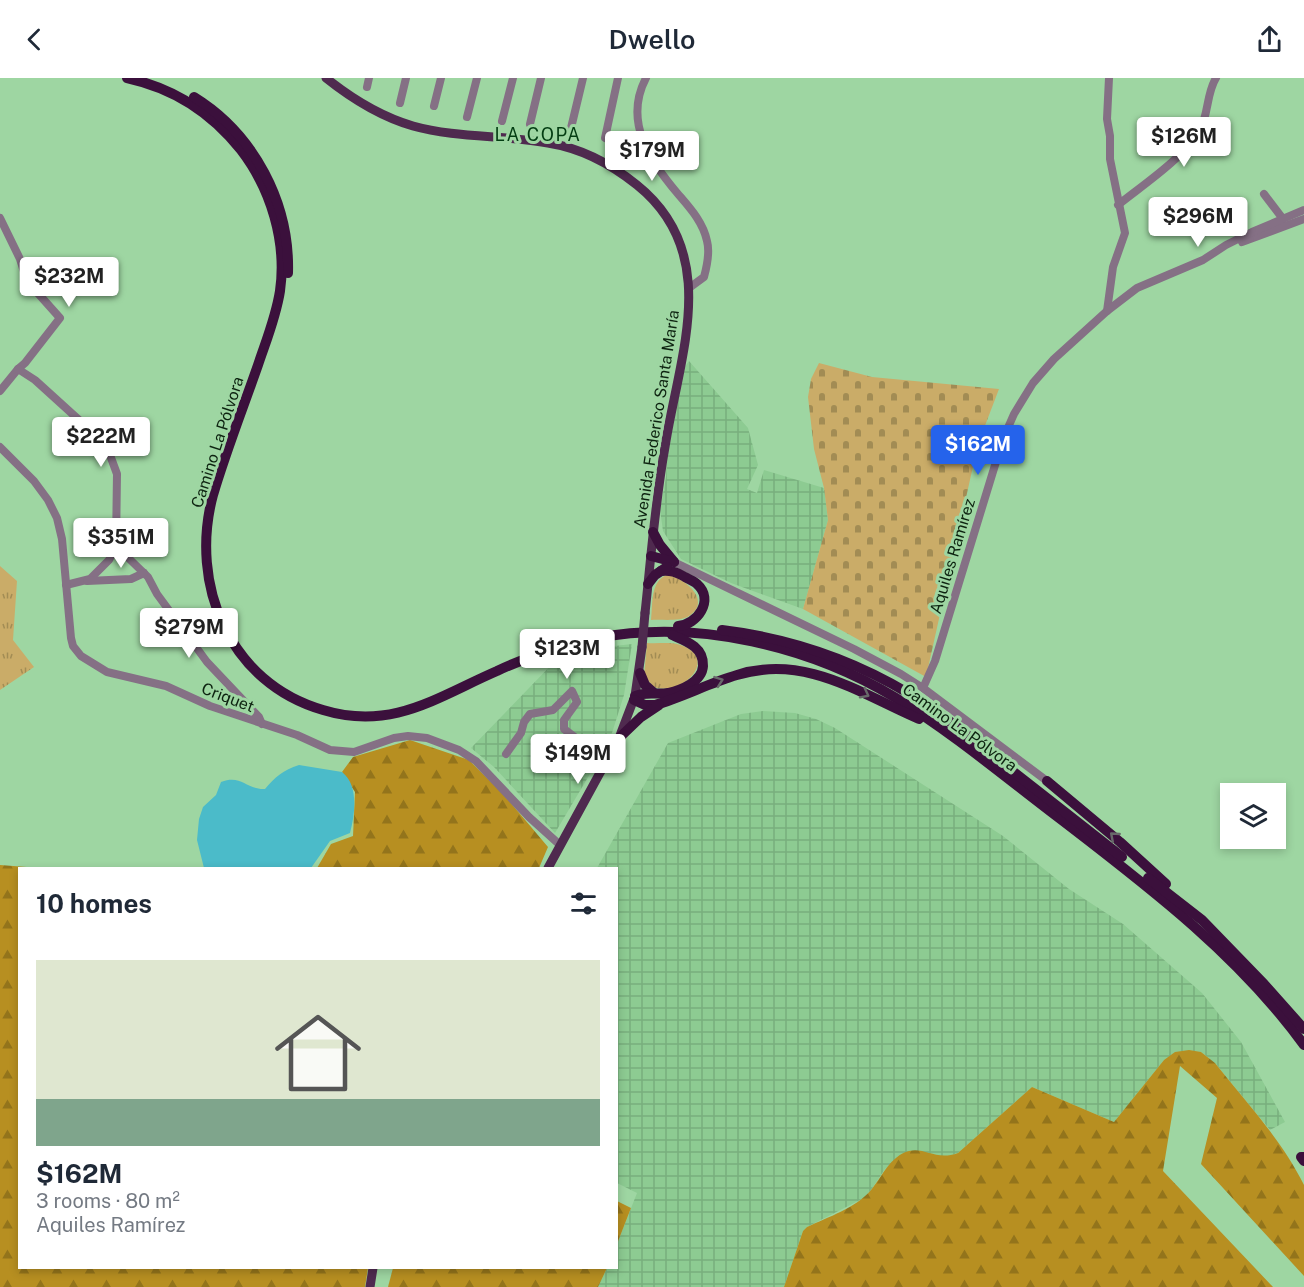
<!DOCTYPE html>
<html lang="en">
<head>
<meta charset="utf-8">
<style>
	body { margin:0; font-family:"Public Sans",sans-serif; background:#f2f2f3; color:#1f2937; height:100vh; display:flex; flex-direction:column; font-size:22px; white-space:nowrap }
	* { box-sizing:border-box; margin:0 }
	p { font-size:20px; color:#747a83 }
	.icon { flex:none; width:33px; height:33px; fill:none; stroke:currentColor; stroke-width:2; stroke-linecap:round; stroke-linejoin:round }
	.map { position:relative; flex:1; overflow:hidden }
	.sheet { position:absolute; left:18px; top:789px; width:600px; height:402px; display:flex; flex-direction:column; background:#fff; border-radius:0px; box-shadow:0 3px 9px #0003 }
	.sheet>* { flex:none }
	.controls { position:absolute; left:1220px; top:705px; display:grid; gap:12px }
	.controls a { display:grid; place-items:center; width:66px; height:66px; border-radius:0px; background:#fff; box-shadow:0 3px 9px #0003; font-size:30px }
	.price { position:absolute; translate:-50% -51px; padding:0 14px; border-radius:6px; background:#fff; color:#222; font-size:20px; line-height:39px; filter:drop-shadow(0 2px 3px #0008) }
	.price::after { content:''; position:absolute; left:50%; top:36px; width:18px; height:14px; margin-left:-9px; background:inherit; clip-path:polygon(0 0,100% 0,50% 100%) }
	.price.selected { background:#2563eb; color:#fff }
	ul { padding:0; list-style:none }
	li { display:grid; align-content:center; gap:12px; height:318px; padding:0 18px }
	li+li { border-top:2px solid #e0e1e3 }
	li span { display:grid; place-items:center; height:186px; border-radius:0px; color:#555 }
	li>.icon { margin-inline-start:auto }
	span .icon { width:108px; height:108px; fill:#fffc; stroke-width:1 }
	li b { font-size:26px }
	h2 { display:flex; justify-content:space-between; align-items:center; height:72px; padding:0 18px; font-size:26px }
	header { display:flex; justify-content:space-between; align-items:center; height:78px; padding:0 18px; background:#fff; font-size:27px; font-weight:600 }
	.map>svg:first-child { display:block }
	.industrial { fill:url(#industrial-grid) }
	.grass { fill:url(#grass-tufts) }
	.forest { fill:url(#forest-firs) }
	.cemetery { fill:url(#cemetery-stones) }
	.water { fill:#4bbbc9 }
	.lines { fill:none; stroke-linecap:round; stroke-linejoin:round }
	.minor { stroke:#857085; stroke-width:8 }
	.major { stroke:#4f2a4f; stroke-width:9 }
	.highway { stroke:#3b103c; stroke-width:10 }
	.major-bridge { stroke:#4f2a4f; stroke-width:9 }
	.oneway { stroke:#68696a }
	.labels { text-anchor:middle; stroke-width:6; stroke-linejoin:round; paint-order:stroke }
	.street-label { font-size:16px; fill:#0d2310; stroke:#9ed6a2 }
	.neighbourhood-label { font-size:18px; letter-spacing:1.5px; fill:#033d12; stroke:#9ed6a2 }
</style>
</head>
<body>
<header><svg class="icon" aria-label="back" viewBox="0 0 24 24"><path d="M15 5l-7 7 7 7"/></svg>Dwello<svg class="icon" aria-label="share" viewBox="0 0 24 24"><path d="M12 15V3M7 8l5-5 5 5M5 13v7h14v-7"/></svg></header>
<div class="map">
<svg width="1304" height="1209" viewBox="0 0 1304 1209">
	<defs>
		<pattern id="industrial-grid" width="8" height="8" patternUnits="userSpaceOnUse" patternTransform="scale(1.5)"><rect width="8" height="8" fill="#8dcb92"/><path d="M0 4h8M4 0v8" fill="none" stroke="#78ae7d"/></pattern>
		<pattern id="grass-tufts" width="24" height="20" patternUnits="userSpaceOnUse" patternTransform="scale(1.5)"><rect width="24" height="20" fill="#caac68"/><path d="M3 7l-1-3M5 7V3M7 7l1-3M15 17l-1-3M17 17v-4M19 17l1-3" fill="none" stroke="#a28c54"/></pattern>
		<pattern id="forest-firs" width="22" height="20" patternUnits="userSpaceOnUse" patternTransform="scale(1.5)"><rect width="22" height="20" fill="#b78f21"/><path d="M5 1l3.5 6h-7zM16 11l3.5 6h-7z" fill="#93741b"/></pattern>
		<pattern id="cemetery-stones" width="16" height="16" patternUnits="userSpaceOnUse" patternTransform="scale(1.5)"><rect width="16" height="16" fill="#caac68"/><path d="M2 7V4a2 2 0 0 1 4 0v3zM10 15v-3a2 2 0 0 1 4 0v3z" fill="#a28c54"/></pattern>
	</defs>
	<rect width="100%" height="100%" fill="#9ed6a2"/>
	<g class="industrial">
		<path d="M689,283l59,67 10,37 -11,24 10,4 7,-23 60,18 4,32 -25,89 -72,-26 -50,-24 -18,-28 -3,-21 6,-33 1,-19 17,-90z"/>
		<path d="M632,566l-8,51 -12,38 -12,24 -45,76 -61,-66 -23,-19 87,-90 39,-10z"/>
		<path d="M763,633l32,2 21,6 19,9 168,108 66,53 54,35 79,69 39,49 44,80 -15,8 -55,-67 -14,-11 -19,-1 -18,9 -50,62 -82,-35 -74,66 -8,3h-13l-19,-5 -10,1 -23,17 -14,21 -7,8 -57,29 -4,4 -19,56h-186l9,-19h9l1,-24 20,-51 -20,-10 -1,-315h-19l71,-125 73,-29z"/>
	</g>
	<g class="grass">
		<path d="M0,488l17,15 -4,59 21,27 -34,23z"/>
		<path d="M667,497c17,2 46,26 22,41 -10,6 -27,3 -38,4 2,-16 -1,-39 16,-45z"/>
		<path d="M647,565c9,1 21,-1 30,1 45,12 7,53 -23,43l-10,-11z"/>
	</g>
	<g class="forest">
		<path d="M410,662l59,20 35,35 44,52 -9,21h-222l14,-24 22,-8 2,-44 -13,-20 11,-15z"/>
		<path d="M0,787l40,3h-20v400h348l-3,19h-365z"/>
		<path d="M1189,972l12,2 14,11c30,38 67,77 89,122v91l-103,-112 16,-66 -37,-32 -17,105 110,116h-489l19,-56 4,-4c21,-10 49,-19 64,-37 11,-13 19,-34 38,-39 16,-4 27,10 49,2l74,-66 82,35 50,-62 11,-8z"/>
		<path d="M617,1123l14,7 -14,36z"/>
		<path d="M393,1190h214l-9,19h-210z"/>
	</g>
	<path class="cemetery" d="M819,285l53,14 127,12 -21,55 -52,233 -123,-68 25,-89 -4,-32 -10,-39 -6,-52 3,-18z"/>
	<path class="water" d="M299,687l43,7c17,13 13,42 8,61l-20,8 -19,27h-107l-7,-28 2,-21 4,-12 13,-12 5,-13c21,-8 25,8 44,7 10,-12 18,-19 34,-24z"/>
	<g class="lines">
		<g class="minor">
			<path d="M618,0l-13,60 6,3 35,8"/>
			<path d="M646,0c-23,44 4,83 32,116 12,14 25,28 29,47 3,11 0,25 -3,36l-15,11"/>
			<path d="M367,9l2,-9"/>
			<path d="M400,25l6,-25"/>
			<path d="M434,28l7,-28"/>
			<path d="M467,39l10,-39"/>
			<path d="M502,43l11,-43"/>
			<path d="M530,46l11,-46"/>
			<path d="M571,50l12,-50"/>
			<path d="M1264,116l19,25"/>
			<path d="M1118,127c25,-20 64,-46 81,-73 10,-17 7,-38 17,-54"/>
			<path d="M0,140l20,41 7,22 33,37 -35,45 -7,6 -18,22"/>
			<path d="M1242,164l62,-23"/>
			<path d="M1107,233l6,-44 12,-34 -15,-74v-23l-3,-17 2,-41"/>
			<path d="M18,291l17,11 54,49 21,26 7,19 -1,72 -7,14 -19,19 -24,6"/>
			<path d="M0,369l34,34 14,19 9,18 5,21 9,99 2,8 8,10 26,16 59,14 44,20 87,29 33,15 24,2 40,-14 14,-2 19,2 32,12 17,11 53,56 31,28"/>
			<path d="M116,468l32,31 9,17 50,68 52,55 3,7"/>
			<path d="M674,484l180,87 47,25 22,14 124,93"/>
			<path d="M87,503l44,-2 13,-6"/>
			<path d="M923,610l12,-27 68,-222 11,-25 19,-31 21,-24 53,-48 30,-23 66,-28 23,-15 26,-13 52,-22"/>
			<path d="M506,676l15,-21 3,-11 6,-8 23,-4 19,-19 5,11 -13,18v9l25,19 19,9"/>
		</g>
		<g class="major">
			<path d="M326,0c25,20 56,39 87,48 43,12 90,9 135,17 32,5 63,21 89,42 86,69 42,171 28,262 -10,55 -14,111 -20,166"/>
			<path d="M548,790l71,-130 16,-42 7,-49"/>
			<path d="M370,1209l3,-19"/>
		</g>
		<g class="highway">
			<path d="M127,0c46,10 85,35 114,72 30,39 46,92 39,141 -4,26 -14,50 -22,74 -15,43 -32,86 -45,130 -24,89 16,188 110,215 69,21 114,-13 174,-39 32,-15 66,-26 100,-33 101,-19 213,8 299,60 60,37 115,84 171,126 86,66 173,133 237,221"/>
			<path d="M194,19c60,37 96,106 94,176"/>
			<path d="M653,454l7,13 14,17"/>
			<path d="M651,478l23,6"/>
			<path d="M661,493c10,-1 15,1 24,6 3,2 9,4 12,7 18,16 0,41 -19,42"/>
			<path d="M648,506l7,-9 12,-8"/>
			<path d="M722,552c66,8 129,29 186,63 30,17 57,41 84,62 43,34 87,68 130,102"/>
			<path d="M640,595l5,12 8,7"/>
			<path d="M635,618c12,-5 21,-1 33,-3 13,-3 34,-11 35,-27 1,-19 -17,-25 -31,-31"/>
			<path d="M634,622l11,5h10c28,-8 54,-22 82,-30 68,-21 122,18 182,44"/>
			<path d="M619,660l22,-21 18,-12"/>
			<path d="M1047,703l73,61 46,42"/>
			<path d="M1148,800l54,42 62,64 40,45"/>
			<path d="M1304,1079h-3l3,4"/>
		</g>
		<path class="major-bridge" d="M642,569l3,-34"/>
	</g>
	<defs><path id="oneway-chevron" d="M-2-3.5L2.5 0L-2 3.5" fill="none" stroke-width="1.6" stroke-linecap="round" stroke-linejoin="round" transform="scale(1.5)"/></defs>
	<g class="oneway">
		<use href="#oneway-chevron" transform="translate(719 603) rotate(-20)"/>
		<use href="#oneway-chevron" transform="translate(865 616) rotate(27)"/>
		<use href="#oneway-chevron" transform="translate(1114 758) rotate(-139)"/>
	</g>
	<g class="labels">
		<g class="street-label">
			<text transform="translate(656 341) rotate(-81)" y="6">Avenida Federico Santa María</text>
			<text transform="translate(217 364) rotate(-72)" y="6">Camino La Pólvora</text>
			<text transform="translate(952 478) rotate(-73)" y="6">Aquiles Ramírez</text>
			<text transform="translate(228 619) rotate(21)" y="6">Criquet</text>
			<text transform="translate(960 649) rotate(36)" y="6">Camino La Pólvora</text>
		</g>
		<g class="neighbourhood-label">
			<text x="538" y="63">LA COPA</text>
		</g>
	</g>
</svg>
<div class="controls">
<a><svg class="icon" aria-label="layers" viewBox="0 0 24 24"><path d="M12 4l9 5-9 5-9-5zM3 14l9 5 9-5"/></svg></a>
</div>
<b class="price" style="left:1184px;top:90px">$126M</b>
<b class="price" style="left:652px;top:104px">$179M</b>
<b class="price" style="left:1198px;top:170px">$296M</b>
<b class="price" style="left:69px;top:230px">$232M</b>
<b class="price" style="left:101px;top:390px">$222M</b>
<b class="price selected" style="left:978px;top:398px">$162M</b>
<b class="price" style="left:121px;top:491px">$351M</b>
<b class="price" style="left:189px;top:581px">$279M</b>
<b class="price" style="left:567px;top:602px">$123M</b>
<b class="price" style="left:578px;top:707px">$149M</b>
<section class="sheet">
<h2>10 homes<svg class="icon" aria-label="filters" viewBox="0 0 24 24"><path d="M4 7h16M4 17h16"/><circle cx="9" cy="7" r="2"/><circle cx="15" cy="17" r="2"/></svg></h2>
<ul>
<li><span style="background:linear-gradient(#dfe7d0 75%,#7fa58c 0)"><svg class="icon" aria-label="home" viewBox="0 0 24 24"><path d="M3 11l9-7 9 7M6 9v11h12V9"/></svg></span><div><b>$162M</b><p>3 rooms · 80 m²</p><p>Aquiles Ramírez</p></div></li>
</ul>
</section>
</div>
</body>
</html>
